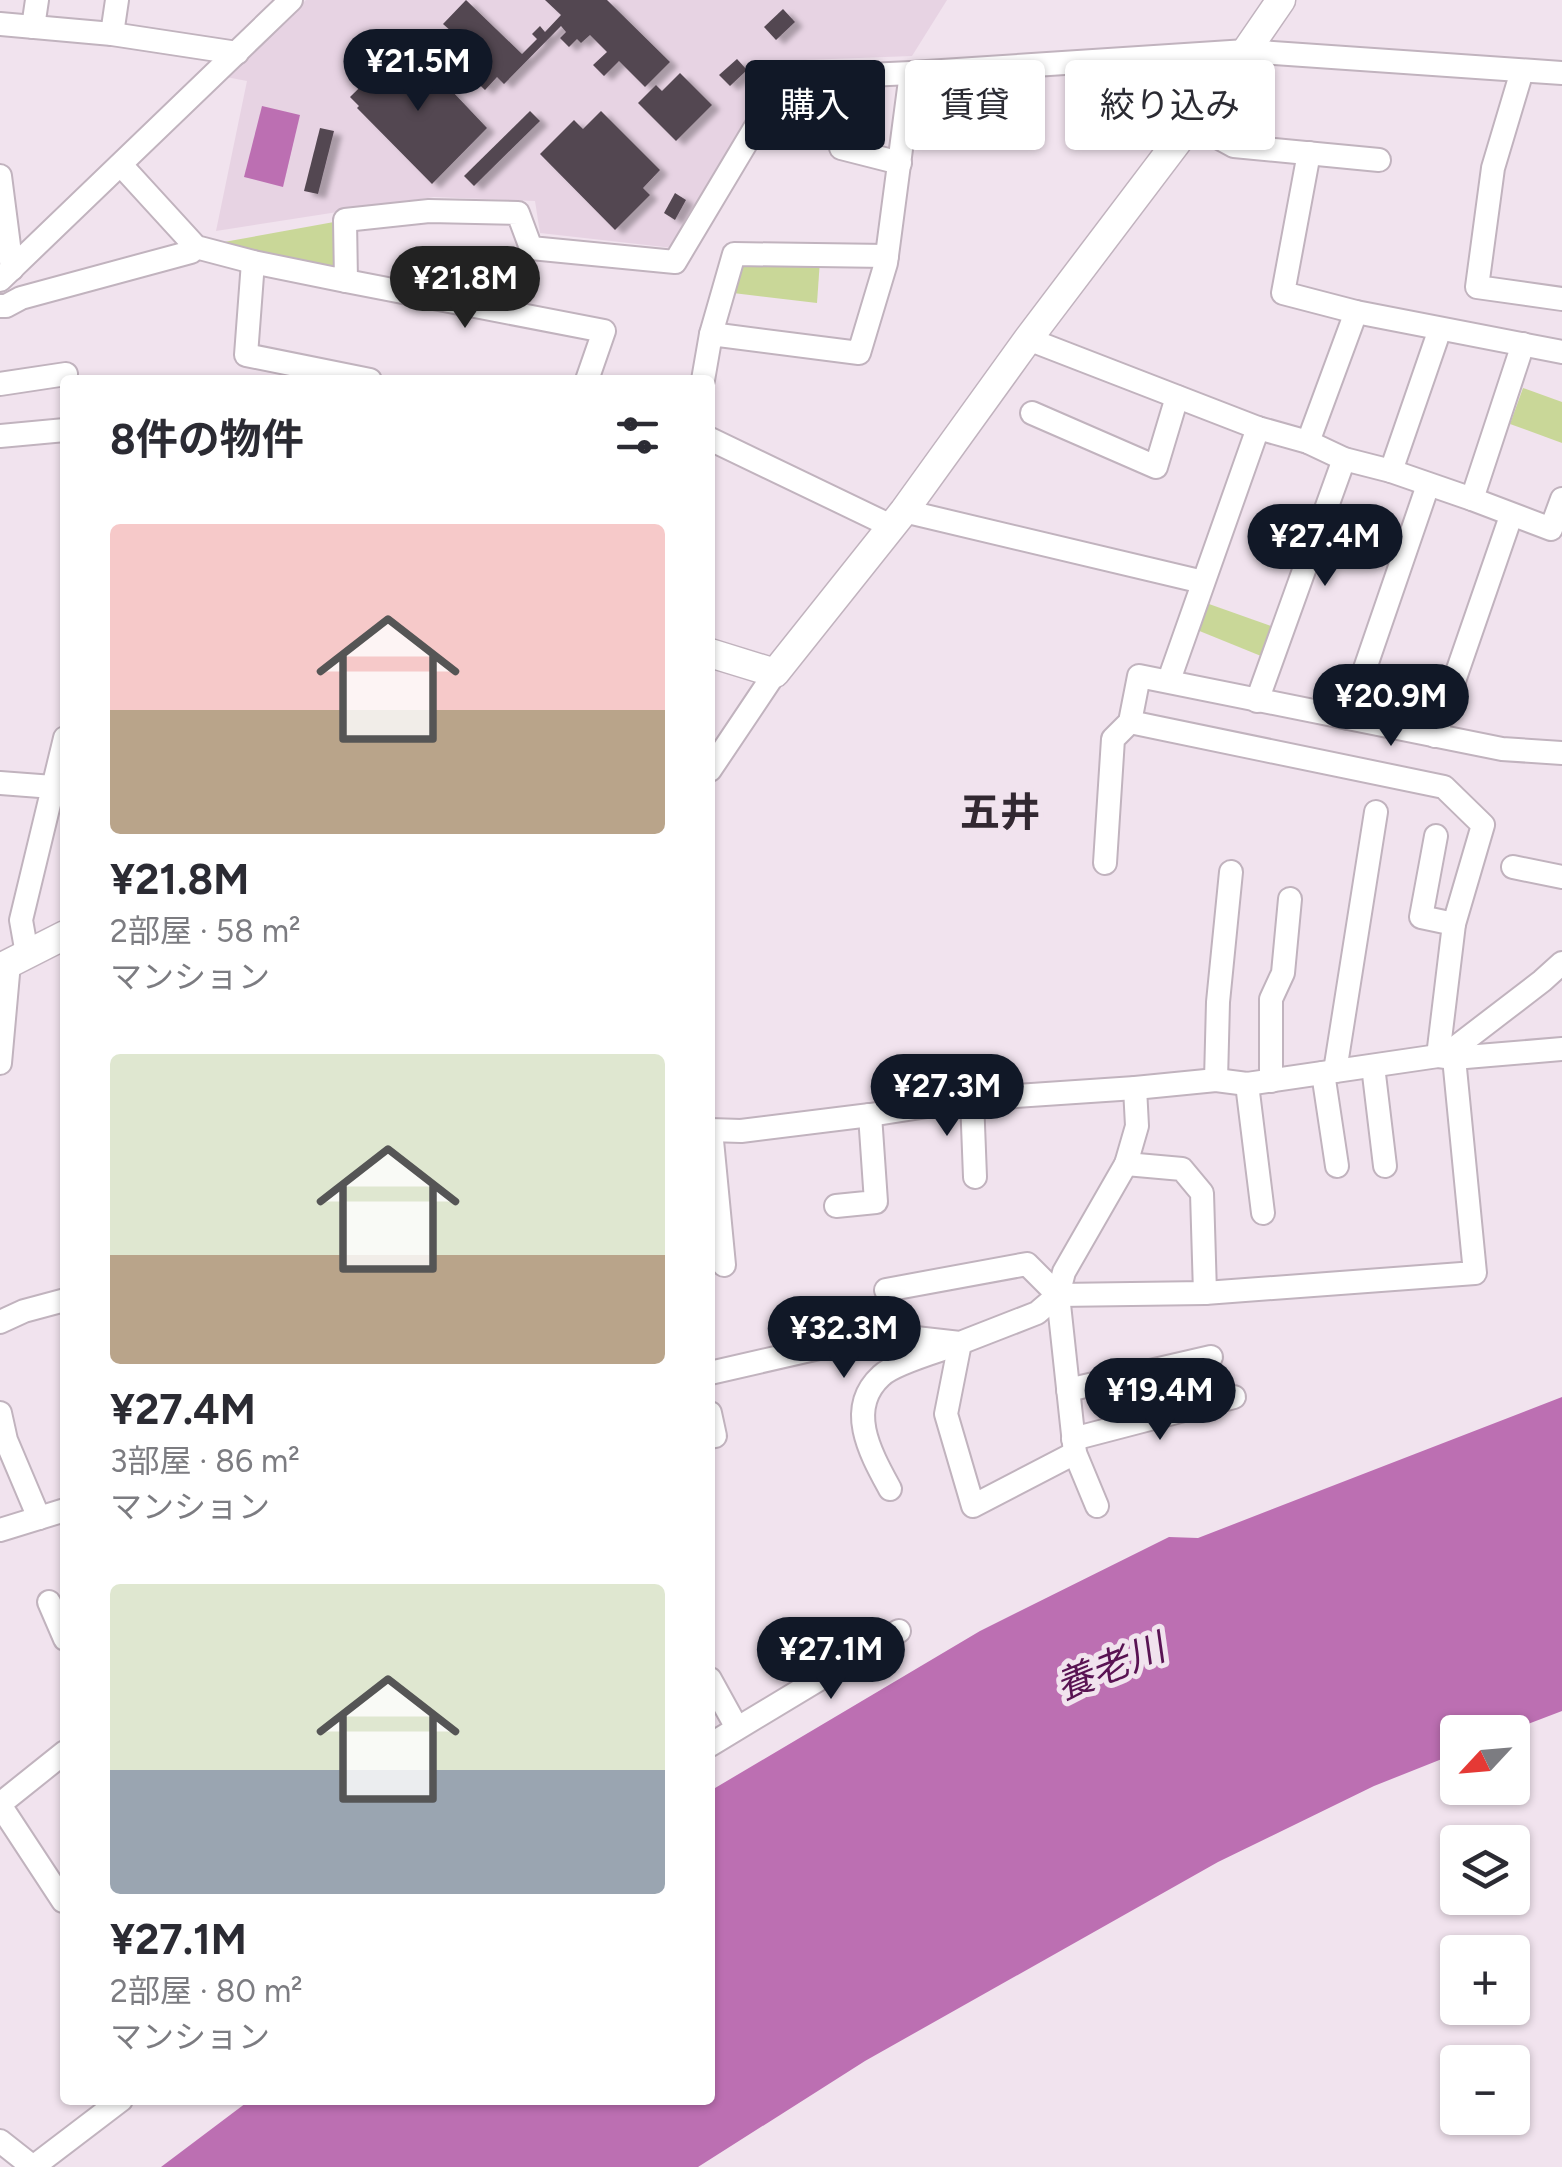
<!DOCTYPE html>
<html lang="ja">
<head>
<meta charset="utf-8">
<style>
	body { margin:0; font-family:Figtree,"Noto Sans JP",sans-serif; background:#f7f7f7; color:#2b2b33; height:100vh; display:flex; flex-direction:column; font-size:38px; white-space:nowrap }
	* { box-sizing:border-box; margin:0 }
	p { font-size:32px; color:#7c7c81 }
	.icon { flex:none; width:55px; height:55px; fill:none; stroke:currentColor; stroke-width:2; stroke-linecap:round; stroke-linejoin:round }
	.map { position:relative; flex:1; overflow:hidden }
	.drawer { position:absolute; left:60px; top:375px; width:655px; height:1730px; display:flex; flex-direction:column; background:#fff; border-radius:10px; box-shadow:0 2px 8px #0004 }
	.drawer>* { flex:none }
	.hud { position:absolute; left:745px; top:60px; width:665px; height:90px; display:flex; gap:20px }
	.needle { width:65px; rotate:244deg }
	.tools { position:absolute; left:1440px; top:1715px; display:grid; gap:20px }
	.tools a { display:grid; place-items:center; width:90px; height:90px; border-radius:10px; background:#fff; box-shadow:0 2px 8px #0004; font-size:50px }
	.price { position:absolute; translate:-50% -85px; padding:0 22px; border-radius:35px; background:#111827; color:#fff; font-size:32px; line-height:65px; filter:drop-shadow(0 2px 5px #0008) }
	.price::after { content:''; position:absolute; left:50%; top:60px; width:30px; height:22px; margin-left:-15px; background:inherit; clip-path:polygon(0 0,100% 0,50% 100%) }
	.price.on { background:#222; color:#fff }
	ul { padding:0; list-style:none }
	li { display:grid; align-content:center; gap:20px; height:530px; padding:0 50px }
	li span { display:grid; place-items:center; height:310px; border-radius:10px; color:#555 }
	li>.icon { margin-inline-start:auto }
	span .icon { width:180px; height:180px; fill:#fffc; stroke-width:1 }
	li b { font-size:42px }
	h2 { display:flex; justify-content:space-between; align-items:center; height:120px; padding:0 50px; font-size:42px }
	.chip { padding:0 35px; border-radius:10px; background:#fff; box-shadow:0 2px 8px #0004; font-size:35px; line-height:90px }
	.chip.on { background:#111827; color:#fff }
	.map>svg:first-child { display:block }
	.built { fill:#e7d3e3 }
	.green { fill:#c9d798 }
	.water { fill:#bc6fb2 }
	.building { fill:#534751; filter:url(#shadow) }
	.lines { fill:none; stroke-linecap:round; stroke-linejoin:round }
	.minor-casing { stroke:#c1b3be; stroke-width:26 }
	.tertiary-casing { stroke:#c1b3be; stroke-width:31 }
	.minor { stroke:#fff; stroke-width:22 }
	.tertiary { stroke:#fff; stroke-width:28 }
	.labels { text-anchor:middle; stroke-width:10; stroke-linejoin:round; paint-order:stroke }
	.water-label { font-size:38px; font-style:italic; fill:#591353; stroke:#f1e3ee }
	.quarter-label { font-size:40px; font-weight:bold; fill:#322831; stroke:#f1e3ee }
</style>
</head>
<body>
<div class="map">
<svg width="1562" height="2167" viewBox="0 0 1562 2167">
	<defs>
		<filter id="shadow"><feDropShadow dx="8" dy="4.5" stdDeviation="2.5" flood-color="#0004"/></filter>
	</defs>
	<rect width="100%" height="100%" fill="#f1e3ee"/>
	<path class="built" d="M306,0h641l-35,56 -107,4 -56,57 -76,131 -133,-15 -5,-32 -101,-4 -218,34 31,-150 -21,-4z"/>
	<g class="green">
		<path d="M345,220l1,61 -150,-34z"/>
		<path d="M820,260l-3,43 -84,-10 4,-25 9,-7z"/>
		<path d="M1523,388l39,14v41l-52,-19z"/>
		<path d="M1209,604l62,22 -10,30 -64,-26z"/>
	</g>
	<g class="water">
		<path d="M262,106l38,9 -17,72 -39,-10z"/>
		<path d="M1562,1397v314l-55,21h-49l-1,21 -83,33 -156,76 -353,199 -167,106h-537l89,-67h460v-309l270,-160 189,-94 29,1z"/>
	</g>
	<g class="building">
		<path d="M466,0l56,54 15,-15 -5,-5 8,-8 5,6 16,-17 -16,-15h62l63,62 -25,25 -26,-26 -15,15 -11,-11 14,-13 -17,-17 -9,8 -4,-4 -8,8 -9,-9 6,-6 -5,-6 -57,58 -7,-7 -12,13 -27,-26 9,-10 -10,-10 4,-4 -18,-16z"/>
		<path d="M783,9l12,13 -19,18 -12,-13z"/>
		<path d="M403,45l9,10 3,-3 72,76 -55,56 -75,-76 2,-2 -9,-9z"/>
		<path d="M737,59l10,11 -17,16 -11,-11z"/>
		<path d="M680,73l32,32 -36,36 -38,-38 18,-18 6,6z"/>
		<path d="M530,111l10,10 -66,65 -10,-10z"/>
		<path d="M601,111l59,59 -17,18 7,7 -35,35 -75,-76 34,-34 9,9z"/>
		<path d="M320,128l14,3 -16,63 -14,-3z"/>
		<path d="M675,193l11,7 -11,20 -11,-7z"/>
	</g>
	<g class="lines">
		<g class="minor-casing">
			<g id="minor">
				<path d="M0,24l112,10 125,19"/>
				<path d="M33,27l4,-27"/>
				<path d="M112,34l5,-34"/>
				<path d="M1522,71l-29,97 -16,119 85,12"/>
				<path d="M846,76l-5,72 59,15"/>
				<path d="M1192,123l42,23 145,14"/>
				<path d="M1309,153l-26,140 73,19 206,40"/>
				<path d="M121,165l75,82 57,15 93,19 -1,-61 84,-9 89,2 13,35 144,14 83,-139 47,-49 41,2 65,-3 335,-22 316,22"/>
				<path d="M0,176l12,93"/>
				<path d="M253,262l-7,93 124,25"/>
				<path d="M0,280l291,-280"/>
				<path d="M346,281l258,50 -17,49"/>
				<path d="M0,306h6l15,-8 170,-46 5,-5"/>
				<path d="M711,334l23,-80 153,2"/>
				<path d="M1028,339l230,89 50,14 36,17 47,12 81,28 79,30 11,-30"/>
				<path d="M703,380l8,-46 148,19 27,-90 25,-190"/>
				<path d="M0,384l66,-10"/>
				<path d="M1032,413l124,54 21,-70"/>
				<path d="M0,436l65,-6"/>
				<path d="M710,439l181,87"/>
				<path d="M1308,442l48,-130"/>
				<path d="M1391,471l49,-142"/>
				<path d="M1472,499l51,-155"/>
				<path d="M904,511l299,71"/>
				<path d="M1169,680l89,-252"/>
				<path d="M1257,701l87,-242"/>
				<path d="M1348,718l80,-233"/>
				<path d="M1130,722l314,65 39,38 -29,99"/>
				<path d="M1435,736l76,-220"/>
				<path d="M710,770l65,-97"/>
				<path d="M0,783l53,4"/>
				<path d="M1436,836l-15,81 33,7 -16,132"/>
				<path d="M1105,863l8,-124 17,-17 9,-46 363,73 60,4"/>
				<path d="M1513,867l49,10"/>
				<path d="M27,954l-6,-34 44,-182"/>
				<path d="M0,1063l9,-100"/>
				<path d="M1373,1066l12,100"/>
				<path d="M1335,1071l41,-259"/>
				<path d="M1323,1073l14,93"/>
				<path d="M1216,1080l2,-78 13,-130"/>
				<path d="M1271,1081v-82l12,-26 7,-74"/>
				<path d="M1247,1084l16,129"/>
				<path d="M972,1099l3,78"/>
				<path d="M710,1130l31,1 129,-16 102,-16 163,-11 81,-8 31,4 191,-28 16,2 108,-9"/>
				<path d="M711,1130l13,135"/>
				<path d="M1126,1164l56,5 20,24 3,100"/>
				<path d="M836,1206l40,-4 -6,-87"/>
				<path d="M886,1290l141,-26 31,31"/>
				<path d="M0,1322l24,-11 41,-11"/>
				<path d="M960,1343l-14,71 27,92 102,-53"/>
				<path d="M710,1373l170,-39 80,9 77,-30 21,-18 147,-2 270,-20 -21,-215 2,-11 86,-66 20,-18"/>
				<path d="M1068,1390l143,-33"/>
				<path d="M0,1413l6,27 33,78"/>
				<path d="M710,1413l5,23 -5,1"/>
				<path d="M1073,1439l161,-42"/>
				<path d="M890,1489c-19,-35 -45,-80 -9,-113 12,-12 54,-24 71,-30"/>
				<path d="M1097,1506l-22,-53 -17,-158 6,-23 62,-108 11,-38 -2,-38"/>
				<path d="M0,1530l65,-20"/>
				<path d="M49,1602l16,37"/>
				<path d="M710,1679l27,49"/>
				<path d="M710,1745l189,-114"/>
				<path d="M0,1804l65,-52"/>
				<path d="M0,1805l63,96"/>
				<path d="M0,2141l33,26"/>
				<path d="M33,2167l88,-67"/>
			</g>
		</g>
		<g class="tertiary-casing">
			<g id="tertiary">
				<path d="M710,653l65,20 129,-162 124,-172 218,-288 35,-51"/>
				<path d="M0,968l65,-33"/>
			</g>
		</g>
		<use href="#minor" class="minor"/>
		<use href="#tertiary" class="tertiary"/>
	</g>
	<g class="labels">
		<g class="water-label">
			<text transform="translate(1110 1667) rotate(-22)" y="13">養老川</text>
		</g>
		<g class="quarter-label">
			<text x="1000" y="826">五井</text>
		</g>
	</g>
</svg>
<div class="tools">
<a><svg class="needle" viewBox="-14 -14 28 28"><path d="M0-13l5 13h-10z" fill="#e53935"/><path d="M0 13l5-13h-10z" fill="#7c7c81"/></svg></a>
<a><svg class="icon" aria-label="layers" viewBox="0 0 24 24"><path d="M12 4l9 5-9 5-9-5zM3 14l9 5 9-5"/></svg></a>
<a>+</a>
<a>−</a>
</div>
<b class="price" style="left:418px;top:114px">¥21.5M</b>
<b class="price on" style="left:465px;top:331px">¥21.8M</b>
<b class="price" style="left:1325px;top:589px">¥27.4M</b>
<b class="price" style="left:1391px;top:749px">¥20.9M</b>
<b class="price" style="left:947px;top:1139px">¥27.3M</b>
<b class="price" style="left:844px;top:1381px">¥32.3M</b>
<b class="price" style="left:1160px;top:1443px">¥19.4M</b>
<b class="price" style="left:831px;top:1702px">¥27.1M</b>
<div class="hud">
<a class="chip on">購入</a>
<a class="chip">賃貸</a>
<a class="chip">絞り込み</a>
</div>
<section class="drawer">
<h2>8件の物件<svg class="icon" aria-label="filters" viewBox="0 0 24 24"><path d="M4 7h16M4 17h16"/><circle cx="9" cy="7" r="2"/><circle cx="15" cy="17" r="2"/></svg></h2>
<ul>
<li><span style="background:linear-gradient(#f6c9c9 60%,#b9a48a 0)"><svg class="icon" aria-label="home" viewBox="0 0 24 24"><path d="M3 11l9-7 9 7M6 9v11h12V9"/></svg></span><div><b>¥21.8M</b><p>2部屋 · 58 m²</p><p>マンション</p></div></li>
<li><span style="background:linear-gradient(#dfe7d0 65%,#b9a48a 0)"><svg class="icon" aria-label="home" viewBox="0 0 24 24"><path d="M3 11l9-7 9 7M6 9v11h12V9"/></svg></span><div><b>¥27.4M</b><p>3部屋 · 86 m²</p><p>マンション</p></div></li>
<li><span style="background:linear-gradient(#dfe7d0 60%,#9aa5b1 0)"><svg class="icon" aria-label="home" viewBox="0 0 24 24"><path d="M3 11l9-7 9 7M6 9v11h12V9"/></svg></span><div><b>¥27.1M</b><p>2部屋 · 80 m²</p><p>マンション</p></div></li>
</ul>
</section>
</div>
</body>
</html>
